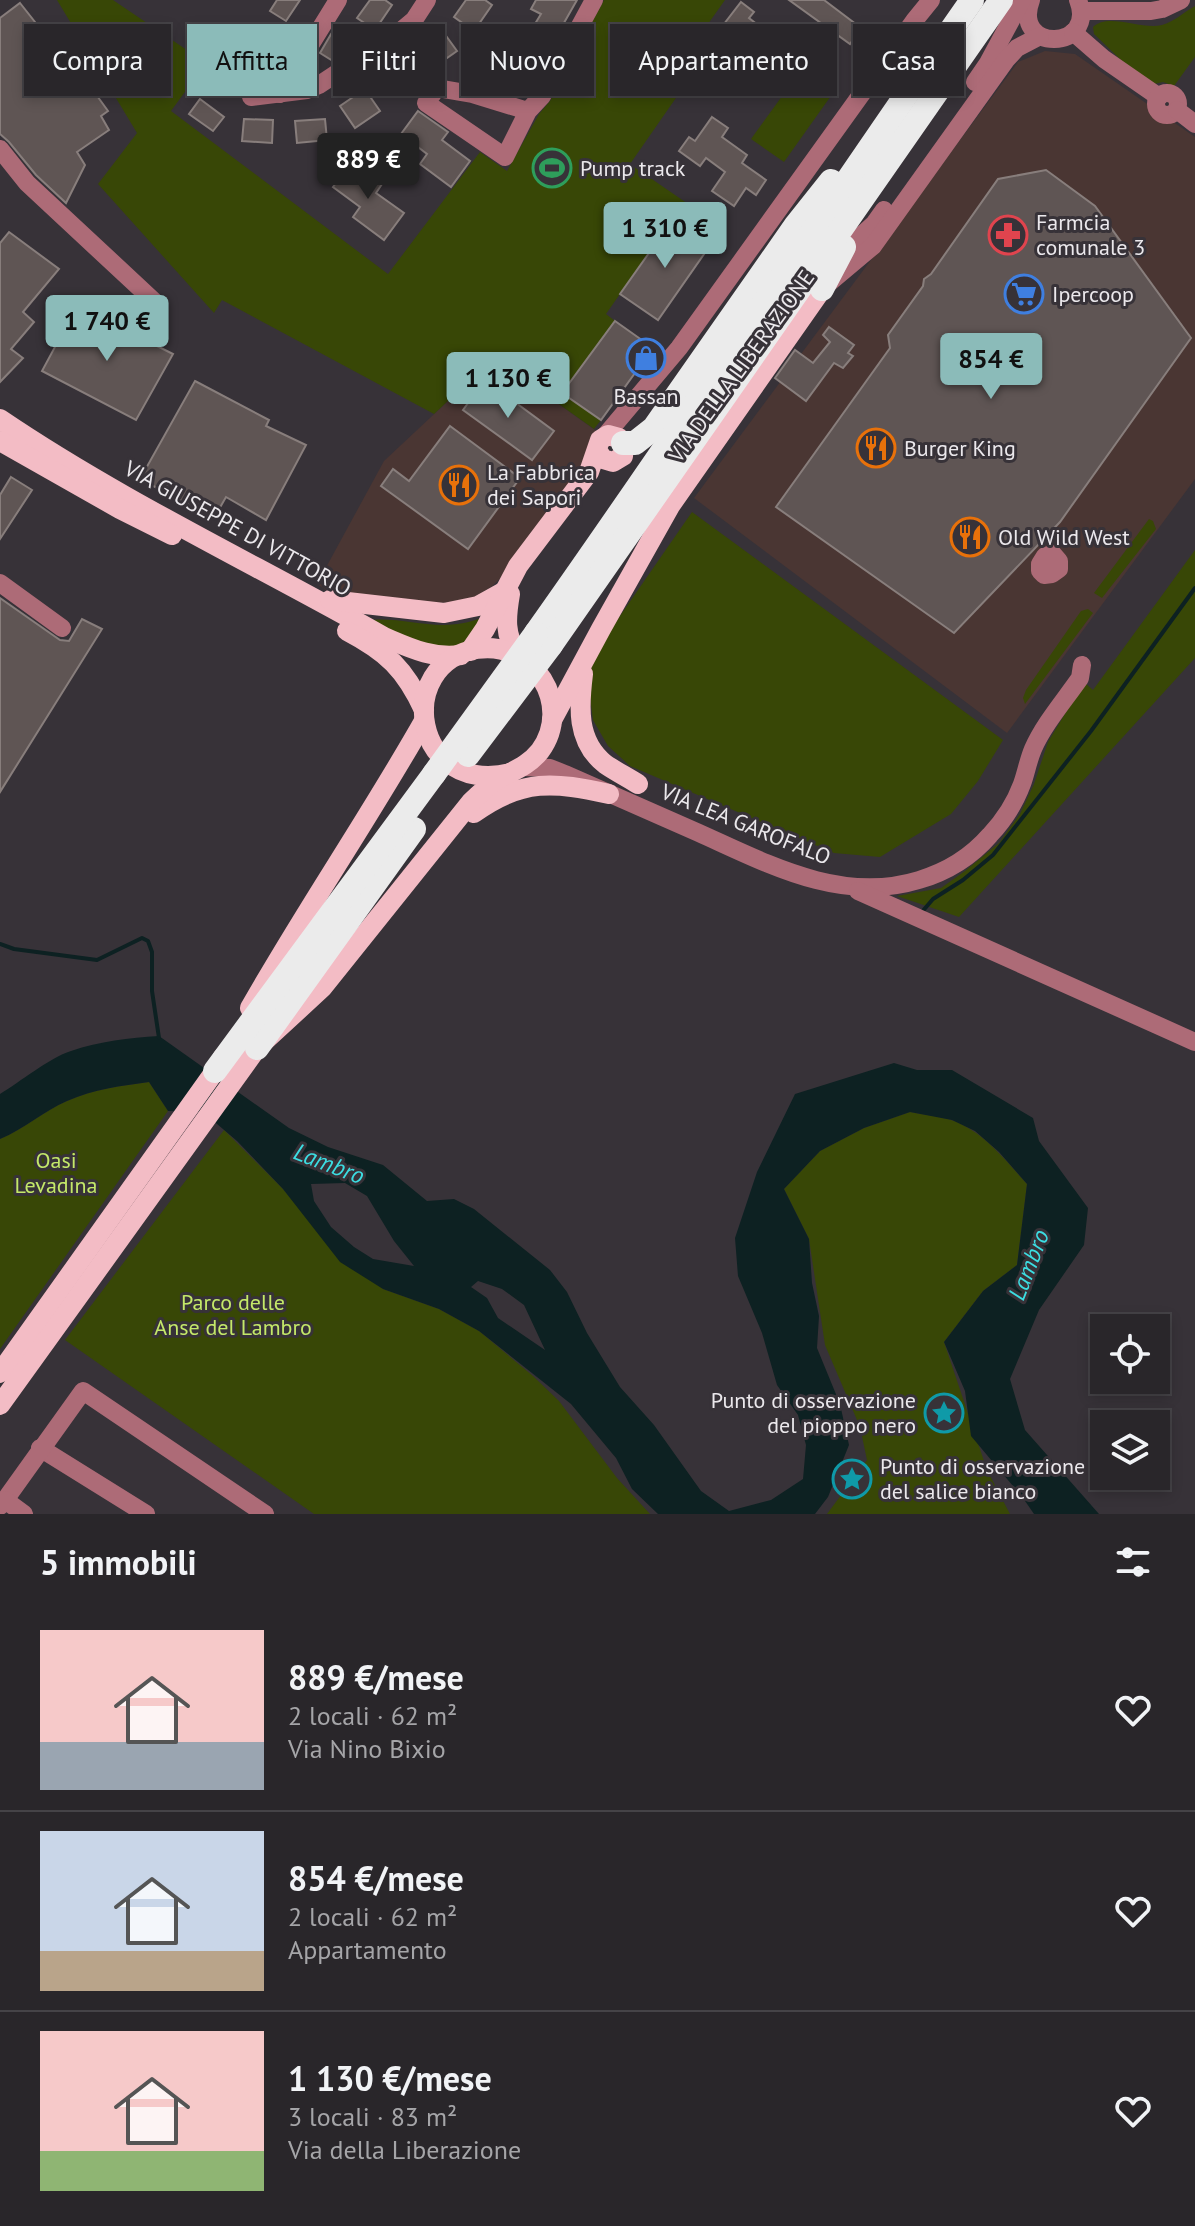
<!DOCTYPE html>
<html lang="it">
<head>
<meta charset="utf-8">
<style>
	body { margin:0; font-family:"PT Sans",sans-serif; background:#312e32; color:#f1f3f6; height:100vh; display:flex; flex-direction:column; font-size:30px; white-space:nowrap }
	* { box-sizing:border-box; margin:0 }
	p { font-size:26px; color:#a5a5a8 }
	.icon { flex:none; width:44px; height:44px; fill:none; stroke:currentColor; stroke-width:2; stroke-linecap:round; stroke-linejoin:round }
	.map { position:relative; height:1514px; overflow:hidden }
	.drawer { display:flex; flex-direction:column; background:#29262a; flex:1 }
	.drawer>* { flex:none }
	.guide { position:absolute; left:24px; top:24px; width:1148px; height:72px; display:flex; gap:16px }
	.controls { position:absolute; left:1090px; top:1314px; display:grid; gap:16px }
	.controls a { display:grid; place-items:center; width:80px; height:80px; border-radius:0px; background:#29262a; box-shadow:0 4px 12px #0003,0 0 0 2px #454347; font-size:40px }
	.price { position:absolute; translate:-50% -68px; padding:0 18px; border-radius:8px; background:#8bbbb9; color:#111; font-size:26px; line-height:52px; filter:drop-shadow(0 2px 4px #0008) }
	.price::after { content:''; position:absolute; left:50%; top:48px; width:24px; height:18px; margin-left:-12px; background:inherit; clip-path:polygon(0 0,100% 0,50% 100%) }
	.price.on { background:#222; color:#fff }
	ul { padding:0; list-style:none }
	li { display:flex; align-items:center; gap:24px; height:200px; padding:0 40px }
	li+li { border-top:2px solid #454347 }
	li span { display:grid; place-items:center; flex:none; width:224px; height:160px; border-radius:0px; color:#555 }
	li>.icon { margin-inline-start:auto }
	span .icon { width:96px; height:96px; fill:#fffc; stroke-width:1 }
	li b { font-size:34px }
	h2 { display:flex; justify-content:space-between; align-items:center; height:96px; padding:0 40px; font-size:34px }
	.chip { padding:0 28px; border-radius:0px; background:#29262a; box-shadow:0 4px 12px #0003,0 0 0 2px #454347; font-size:28px; line-height:72px }
	.chip.on { background:#8bbbb9; color:#111 }
	.map>svg:first-child { display:block }
	.commercial { fill:#4a3633 }
	.green { fill:#384706 }
	.water { fill:#0d2122; fill-rule:evenodd }
	.lines { fill:none; stroke-linecap:round; stroke-linejoin:round }
	.stream { stroke:#0d2122; stroke-width:4 }
	.building { fill:#5f5554; stroke:#887e7c; stroke-width:2 }
	.minor { stroke:#ad6b77; stroke-width:18 }
	.major { stroke:#f3bcc5; stroke-width:20 }
	.highway { stroke:#ebebeb; stroke-width:24 }
	.highway-bridge { stroke:#ebebeb; stroke-width:24 }
	.labels { text-anchor:middle; stroke-width:6; stroke-linejoin:round; paint-order:stroke }
	.poi-label { font-size:22px; fill:#ebe8ec; stroke:#373238; text-anchor:start }
	.street-label { font-size:22px; fill:#ebe8ec; stroke:#373238 }
	.park-label { font-size:22px; fill:#c4e869; stroke:#373238 }
	.water-label { font-size:24px; font-style:italic; fill:#3cdde2; stroke:#373238 }
</style>
</head>
<body>
<div class="map">
<svg width="1195" height="1514" viewBox="0 0 1195 1514">
	<rect width="100%" height="100%" fill="#373238"/>
	<g class="commercial">
		<path d="M1045,51l30,3 120,83v342l-188,254 -313,-235 324,-436z"/>
		<path d="M494,358l108,77 -89,132 -22,20 -26,16 -122,-2 -26,-17 67,-123z"/>
	</g>
	<g class="green">
		<path d="M57,0h56l93,63 -35,48 217,163 92,-122 27,19 32,-57 11,-13 54,-101h121l-44,62 13,10 -64,92 93,64 -9,12 -38,-26 -70,100 9,7 -52,71 38,28 -7,9 -100,-71 -60,56 -212,-114 -8,13 -116,-129 39,-51z"/>
		<path d="M1195,6v51l-21,29 -11,-4 -9,2 -33,-24 -27,-26 -1,-7c15,-15 48,3 69,-2 12,-3 22,-13 33,-19z"/>
		<path d="M801,70l32,23 -49,69 -33,-23z"/>
		<path d="M692,512l311,228 -25,41 -27,33 -71,43 -46,-4 -204,-87 -22,-20 -15,-26 -5,-38 7,-30z"/>
		<path d="M1149,519l4,2 3,8 -54,69 -8,-5z"/>
		<path d="M1195,550v108l-236,259 -62,-21 44,-8 24,-17 34,-28 21,-29 14,-30 14,-42 36,-60 9,8z"/>
		<path d="M1088,609l5,4 -68,91 -2,-6 3,-8 55,-79z"/>
		<path d="M484,617l-23,29c-34,3 -63,-12 -94,-26 44,-4 71,15 117,-3z"/>
		<path d="M149,1082l19,29 -168,238v-210c24,-10 44,-28 67,-38 27,-12 54,-15 82,-19z"/>
		<path d="M910,1112c14,3 30,4 44,9 31,12 51,39 73,63l-10,81 -34,26 -39,51 43,128 23,44h-183l40,-54 -7,-33 -35,-82 -16,-106 -25,-50 36,-38 44,-23z"/>
		<path d="M224,1130l59,59 20,24 80,76 56,20 40,22 54,45 26,25 58,77 33,36h-336l-249,-174z"/>
	</g>
	<path class="water" d="M159,1036l130,92 39,19 55,18 44,36 27,-2 20,10 76,61 17,22 20,41 33,54 34,38 47,66 28,20 42,-11 32,-21 3,-34 -8,-30 -21,-30 -15,-52 -24,-57 -3,-38 22,-66 38,-78 99,-31 23,7h35l81,48 6,23 49,67 -4,37 -45,65 -29,69 15,51 74,84h-65l-11,-16 -52,-62 -6,-45 -21,-49 39,-51 34,-26 10,-81 -28,-32 -24,-21 -23,-11 -42,-8 -46,16 -44,23 -36,38 25,50 3,44 7,33 -2,32 23,56 9,41 -21,52 -13,17h-157l-26,-25 -16,-31 -45,-54 -92,-73 -40,-22 -56,-20 -43,-27 -57,-73 -46,-48 -34,-29 -35,-1 -19,-29c-28,4 -55,7 -82,19 -23,10 -43,28 -67,38v-45c20,-12 49,-36 71,-43 29,-10 58,-13 88,-15zM345,1183l22,13 27,45 20,25 -41,-7 -19,-12 -23,-20 -17,-26 -3,-17zM478,1281l24,8 22,16 21,45 -47,-32 -11,-20 -16,-11z"/>
	<g class="lines">
		<g class="stream">
			<path d="M921,913l12,-14 30,-19 30,-25 98,-124 104,-143"/>
			<path d="M0,944l14,5 83,11 45,-22 6,3 4,11v39l7,47"/>
		</g>
	</g>
	<g class="building">
		<path d="M277,0h23l-14,21 -16,-10z"/>
		<path d="M370,0h15l7,5 -17,25 -18,-12z"/>
		<path d="M466,0h19l7,5 -18,26 -20,-14z"/>
		<path d="M536,0h41l-37,65 -22,-13 23,-38 -10,-5z"/>
		<path d="M789,0h35l37,28 -11,16z"/>
		<path d="M741,2l13,10 -5,6 23,18 -10,14 -7,-5 -19,26 -7,-4 -16,23 -15,-10 7,-9 -20,-14 15,-22 20,13 13,-18 -9,-6z"/>
		<path d="M20,3l19,24 6,-3 63,87 -7,5 8,14 -32,22 8,13 -19,38 -30,-28 -27,-33 -9,-8v-116z"/>
		<path d="M334,29l16,9 -12,20 -5,3 -13,-8z"/>
		<path d="M444,33l13,18 -23,16 -13,-19z"/>
		<path d="M246,35l18,11 -15,25 -18,-12z"/>
		<path d="M387,60l20,11 -36,27 9,13 -25,17 -15,-22 41,-28 -7,-9z"/>
		<path d="M200,99l24,18 -11,14 -24,-17z"/>
		<path d="M418,111l30,21 -6,8 28,21 -19,26 -31,-23 7,-10 -26,-20z"/>
		<path d="M712,117l16,11 -6,9 25,18 -5,8 24,17 -10,15 -10,-7 -12,18 -22,-15 13,-19 -19,-14 -6,8 -21,-15 10,-14 6,4z"/>
		<path d="M244,119l29,1 -1,23 -30,-2z"/>
		<path d="M325,119l2,21 -30,3 -2,-22z"/>
		<path d="M352,162l30,22 -6,9 28,20 -20,27 -31,-23 7,-10 -27,-20z"/>
		<path d="M1046,170l49,36 96,132 -131,184 -106,111 -178,-126 114,-159 -2,-13 35,-49 1,-7 7,-5 67,-95z"/>
		<path d="M673,219l9,6 -1,2 28,20 -51,73 -38,-26z"/>
		<path d="M9,232l50,37 -36,43 11,10 -23,27 12,9 -23,24v-139z"/>
		<path d="M77,306l96,48 -37,66 -94,-49z"/>
		<path d="M615,321l38,27 -52,72 -39,-27z"/>
		<path d="M829,327l25,18 -6,8 5,3 -10,12 -9,-5 -28,38 -31,-23 20,-28 18,13 17,-21 -7,-7z"/>
		<path d="M485,380l69,51 -22,29 -69,-50z"/>
		<path d="M195,381l74,39 -3,6 40,19 -40,75 -40,-23 -12,21 -74,-39z"/>
		<path d="M450,426l70,52 -52,71 -87,-63 12,-17 16,12z"/>
		<path d="M11,477l21,13 -32,49v-44z"/>
		<path d="M0,598l60,42 9,1 13,-22 20,10 -102,163z"/>
	</g>
	<g class="lines">
		<g class="minor">
			<path d="M1031,0c-20,53 67,51 47,0"/>
			<path d="M1081,11h70l11,-2 19,-9"/>
			<path d="M1073,32l31,27 55,38"/>
			<path d="M975,82l13,-19 34,-63"/>
			<circle cx="1167" cy="104" r="11"/>
			<path d="M280,94l58,-94"/>
			<path d="M251,97l56,-7 12,-5 83,-55 12,-10 13,-20"/>
			<path d="M1177,110l18,14"/>
			<path d="M528,111l-56,-17 -35,-6 -11,15 79,54 23,-46 14,-15 52,-96"/>
			<path d="M0,149l27,34 131,122"/>
			<path d="M841,254l33,-30 10,-14"/>
			<path d="M830,282l43,-36 133,-186 11,-12 23,-12"/>
			<path d="M604,437l75,-89 235,-327 17,-21"/>
			<path d="M1053,554l6,7v8l-7,5 -8,1 -4,-4v-7l5,-8z"/>
			<path d="M0,583l62,45"/>
			<path d="M522,767l28,1 15,6c45,20 89,39 134,59 69,31 142,71 220,47 27,-8 52,-23 71,-45 13,-14 25,-32 32,-51 4,-11 6,-23 11,-35 11,-25 31,-48 47,-71l2,-13"/>
			<path d="M858,891l337,151"/>
			<path d="M40,1448l106,66"/>
			<path d="M5,1500l78,-109 182,123"/>
			<path d="M0,1506l5,-6 19,14"/>
		</g>
		<g class="major">
			<path d="M0,419c121,82 257,146 384,218 26,11 48,22 77,18"/>
			<path d="M0,441l120,68 52,26"/>
			<path d="M510,594c-4,23 -6,41 8,61"/>
			<path d="M330,600l114,13 34,-7 27,-15"/>
			<path d="M347,631c40,21 58,38 77,79"/>
			<path d="M470,651l15,-22 33,-63 71,-94 11,-32 8,-5 11,3 5,7 -1,11 -10,6 -10,-3 -6,-9"/>
			<path d="M583,674c-4,32 -7,67 22,90 10,7 22,13 33,20"/>
			<path d="M552,720l49,-91 69,-123 152,-217"/>
			<path d="M474,813c48,-35 81,-31 135,-19"/>
			<path d="M250,1008c55,-97 119,-190 174,-287"/>
			<path d="M0,1373l215,-302 8,-14"/>
			<path d="M0,1405l257,-357 65,-60 149,-186c9,-8 18,-18 29,-24 15,-8 29,-13 40,-27 34,-46 -7,-111 -63,-102 -84,14 -65,148 34,124"/>
		</g>
		<g class="highway">
			<path d="M822,289l22,-42"/>
			<path d="M623,443h12l19,-15 142,-203 35,-44"/>
			<path d="M536,633c148,-209 289,-423 436,-633"/>
			<path d="M551,645l450,-645"/>
			<path d="M257,1048l157,-219"/>
			<path d="M215,1071l219,-297"/>
		</g>
		<g class="highway-bridge">
			<path d="M468,755l83,-110"/>
			<path d="M434,774l102,-141"/>
		</g>
	</g>
	<defs>
		<g id="stadium-ring" transform="scale(2)"><circle r="9.5" fill="#373238" stroke="#2e9e5b" stroke-width="1.5"/><path d="M0-5a6.5 5 0 1 0 0 10a6.5 5 0 1 0 0-10ZM-3.5-1.8h7v3.6h-7Z" fill="#2e9e5b"/></g>
		<g id="pharmacy-ring" transform="scale(2)"><circle r="9.5" fill="#373238" stroke="#e0444e" stroke-width="1.5"/><path d="M-2-6h4v4h4v4h-4v4h-4v-4h-4v-4h4Z" fill="#e0444e"/></g>
		<g id="supermarket-ring" transform="scale(2)"><circle r="9.5" fill="#373238" stroke="#3f7fe0" stroke-width="1.5"/><path d="M-6-5.5h2.5l.6 2H6L4.5 2H-2.5L-4.4-4H-6ZM-1.5 3.2a1.3 1.3 0 1 0 .1 0ZM3 3.2a1.3 1.3 0 1 0 .1 0Z" fill="#3f7fe0"/></g>
		<g id="shop-ring" transform="scale(2)"><circle r="9.5" fill="#373238" stroke="#3f7fe0" stroke-width="1.5"/><path d="M-5-2.5h2.3a2.7 3.5 0 0 1 5.4 0H5L5.5 6h-11ZM-1.5-2.5h3a1.5 2.3 0 0 0-3 0Z" fill="#3f7fe0"/></g>
		<g id="restaurant-ring" transform="scale(2)"><circle r="9.5" fill="#373238" stroke="#e8710a" stroke-width="1.5"/><path d="M-5-6h1v4h1v-4h1v4h1v-4h1v5L-1.5 .5V6h-2V.5L-5-1ZM5-6V6H3V1.5H1.5Q1.5-4 5-6Z" fill="#e8710a"/></g>
		<g id="sight-ring" transform="scale(2)"><circle r="9.5" fill="#373238" stroke="#0f9aa8" stroke-width="1.5"/><path d="M0-6L1.8-2.2L6-1.7L2.9 1.2L3.7 5.4L0 3.3L-3.7 5.4L-2.9 1.2L-6-1.7L-1.8-2.2Z" fill="#0f9aa8"/></g>
	</defs>
	<g fill-rule="evenodd">
		<use href="#stadium-ring" x="552" y="168"/>
		<use href="#pharmacy-ring" x="1008" y="235"/>
		<use href="#supermarket-ring" x="1024" y="294"/>
		<use href="#shop-ring" x="646" y="358"/>
		<use href="#restaurant-ring" x="876" y="448"/>
		<use href="#restaurant-ring" x="459" y="485"/>
		<use href="#restaurant-ring" x="970" y="537"/>
		<use href="#sight-ring" x="944" y="1413"/>
		<use href="#sight-ring" x="852" y="1479"/>
	</g>
	<g class="labels">
		<g class="poi-label">
			<text x="580" y="176">Pump track</text>
			<text x="1036" y="230">Farmcia<tspan x="1036" dy="25">comunale 3</tspan></text>
			<text x="1052" y="302">Ipercoop</text>
			<text x="646" y="404" text-anchor="middle">Bassan</text>
			<text x="904" y="456">Burger King</text>
			<text x="487" y="480">La Fabbrica<tspan x="487" dy="25">dei Sapori</tspan></text>
			<text x="998" y="545">Old Wild West</text>
			<text x="916" y="1408" text-anchor="end">Punto di osservazione<tspan x="916" dy="25">del pioppo nero</tspan></text>
			<text x="880" y="1474">Punto di osservazione<tspan x="880" dy="25">del salice bianco</tspan></text>
		</g>
		<g class="street-label">
			<text transform="translate(741 366) rotate(-54)" y="8">VIA DELLA LIBERAZIONE</text>
			<text transform="translate(238 528) rotate(29)" y="8">VIA GIUSEPPE DI VITTORIO</text>
			<text transform="translate(746 824) rotate(22)" y="8">VIA LEA GAROFALO</text>
		</g>
		<g class="park-label">
			<text x="56" y="1168">Oasi<tspan x="56" dy="25">Levadina</tspan></text>
			<text x="233" y="1310">Parco delle<tspan x="233" dy="25">Anse del Lambro</tspan></text>
		</g>
		<g class="water-label">
			<text transform="translate(329 1164) rotate(21)" y="8">Lambro</text>
			<text transform="translate(1029 1265) rotate(-69)" y="8">Lambro</text>
		</g>
	</g>
</svg>
<div class="controls">
<a><svg class="icon" aria-label="locate" viewBox="0 0 24 24"><circle cx="12" cy="12" r="6"/><path d="M12 2v4M12 18v4M2 12h4M18 12h4"/></svg></a>
<a><svg class="icon" aria-label="layers" viewBox="0 0 24 24"><path d="M12 4l9 5-9 5-9-5zM3 14l9 5 9-5"/></svg></a>
</div>
<b class="price on" style="left:368px;top:201px">889 €</b>
<b class="price" style="left:665px;top:270px">1 310 €</b>
<b class="price" style="left:107px;top:363px">1 740 €</b>
<b class="price" style="left:991px;top:401px">854 €</b>
<b class="price" style="left:508px;top:420px">1 130 €</b>
<div class="guide">
<a class="chip">Compra</a>
<a class="chip on">Affitta</a>
<a class="chip">Filtri</a>
<a class="chip">Nuovo</a>
<a class="chip">Appartamento</a>
<a class="chip">Casa</a>
</div>
</div>
<section class="drawer">
<h2>5 immobili<svg class="icon" aria-label="filters" viewBox="0 0 24 24"><path d="M4 7h16M4 17h16"/><circle cx="9" cy="7" r="2"/><circle cx="15" cy="17" r="2"/></svg></h2>
<ul>
<li><span style="background:linear-gradient(#f6c9c9 70%,#9aa5b1 0)"><svg class="icon" aria-label="home" viewBox="0 0 24 24"><path d="M3 11l9-7 9 7M6 9v11h12V9"/></svg></span><div><b>889 €/mese</b><p>2 locali · 62 m²</p><p>Via Nino Bixio</p></div><svg class="icon" aria-label="heart" viewBox="0 0 24 24"><path d="M12 20l-8-8c-3-5 5-10 8-4 3-6 11-1 8 4z"/></svg></li>
<li><span style="background:linear-gradient(#c9d6e8 75%,#b9a48a 0)"><svg class="icon" aria-label="home" viewBox="0 0 24 24"><path d="M3 11l9-7 9 7M6 9v11h12V9"/></svg></span><div><b>854 €/mese</b><p>2 locali · 62 m²</p><p>Appartamento</p></div><svg class="icon" aria-label="heart" viewBox="0 0 24 24"><path d="M12 20l-8-8c-3-5 5-10 8-4 3-6 11-1 8 4z"/></svg></li>
<li><span style="background:linear-gradient(#f6c9c9 75%,#8fb573 0)"><svg class="icon" aria-label="home" viewBox="0 0 24 24"><path d="M3 11l9-7 9 7M6 9v11h12V9"/></svg></span><div><b>1 130 €/mese</b><p>3 locali · 83 m²</p><p>Via della Liberazione</p></div><svg class="icon" aria-label="heart" viewBox="0 0 24 24"><path d="M12 20l-8-8c-3-5 5-10 8-4 3-6 11-1 8 4z"/></svg></li>
</ul>
</section>
</body>
</html>
